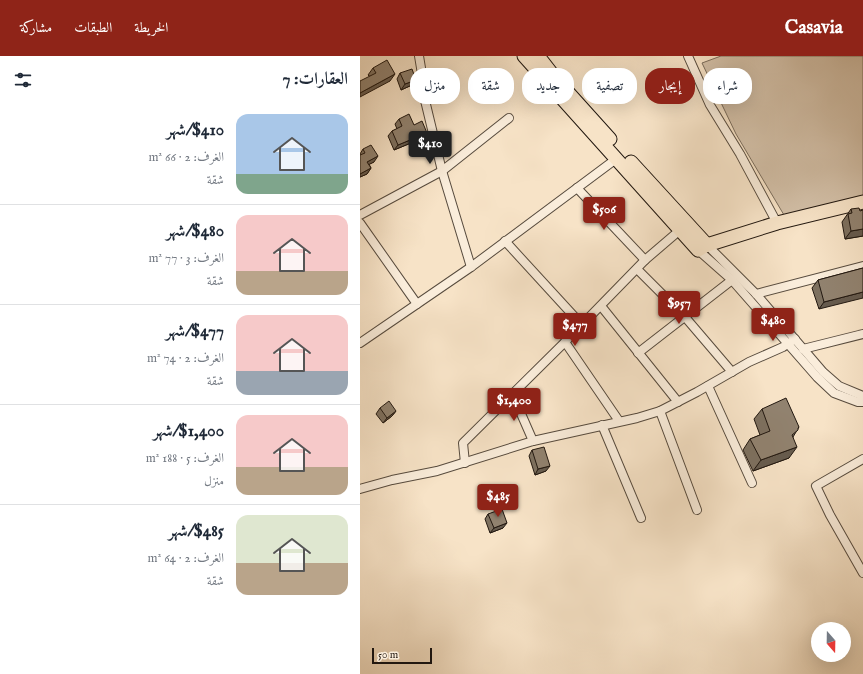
<!DOCTYPE html>
<html lang="ar">
<head>
<meta charset="utf-8">
<style>
	body { margin:0; font-family:"IM FELL English",Amiri,serif; background:#f2f2f3; color:#1f2937; direction:rtl; height:100vh; display:flex; flex-direction:column; font-size:15px; white-space:nowrap }
	* { box-sizing:border-box; margin:0 }
	p { font-size:13px; color:#747a83 }
	.icon { flex:none; width:22px; height:22px; fill:none; stroke:currentColor; stroke-width:2; stroke-linecap:round; stroke-linejoin:round }
	.map { position:relative; flex:1; overflow:hidden; direction:ltr }
	.sheet { display:flex; flex-direction:column; background:#fff; width:360px }
	.sheet>* { flex:none }
	.guide { position:absolute; left:12px; top:12px; width:380px; height:36px; direction:rtl; display:flex; gap:8px }
	.needle { width:26px; rotate:160deg }
	.controls { position:absolute; left:451px; top:566px; display:grid; gap:8px }
	.controls a { display:grid; place-items:center; width:40px; height:40px; border-radius:50%; background:#fff; box-shadow:0 4px 16px #0002; font-size:20px }
	.scale { position:absolute; left:12px; bottom:10px; width:60px; box-sizing:border-box; padding-left:4px; border:2px solid #221810; border-top:0; font-size:11px; line-height:14px; white-space:nowrap; color:#221810; -webkit-text-stroke:3px #faeddb; paint-order:stroke }
	.price { position:absolute; translate:-50% -34px; padding:0 9px; border-radius:4px; background:#8f2418; color:#fff; font-size:13px; line-height:26px; filter:drop-shadow(0 1px 2px #0008) }
	.price::after { content:''; position:absolute; left:50%; top:24px; width:12px; height:9px; margin-left:-6px; background:inherit; clip-path:polygon(0 0,100% 0,50% 100%) }
	.price.selected { background:#222; color:#fff }
	ul { padding:0; list-style:none }
	li { display:flex; align-items:center; gap:12px; height:100px; padding:0 12px }
	li+li { border-top:1px solid #e0e1e3 }
	li span { display:grid; place-items:center; flex:none; width:112px; height:80px; border-radius:12px; color:#555 }
	li>.icon { margin-inline-start:auto }
	span .icon { width:48px; height:48px; fill:#fffc; stroke-width:1 }
	li b { font-size:17px }
	h2 { display:flex; justify-content:space-between; align-items:center; height:48px; padding:0 12px; font-size:17px }
	.pill { padding:0 14px; border-radius:16px; background:#fff; box-shadow:0 4px 16px #0002; font-size:14px; line-height:36px }
	.pill.selected { background:#8f2418; color:#fff }
	header { display:flex; align-items:center; gap:24px; box-sizing:border-box; height:56px; padding:0 20px; background:#8f2418; color:#fff }
	header strong { font-size:19px }
	nav { display:flex; gap:22px; margin-inline-start:auto; font-size:14px }
	main { display:flex; flex:1; min-height:0 }
	.map>svg:first-child { display:block }
	.green { fill:#d3c0a8; stroke:#7a6c5c }
	.lines { fill:none; stroke-linecap:round; stroke-linejoin:round }
	.minor-casing { stroke:#574b3e; stroke-width:10 }
	.primary-casing { stroke:#221810; stroke-width:15 }
	.minor { stroke:#faeddb; stroke-width:8 }
	.primary { stroke:#f7e3c7; stroke-width:13 }
	.wall { fill:#7d705f; stroke:#221810 }
	.shaded-wall { fill:#665b4e; stroke:#221810 }
	.building { fill:#91826f; stroke:#221810 }
</style>
</head>
<body>
<header>
<strong>Casavia</strong>
<nav><a>الخريطة</a><a>الطبقات</a><a>مشاركة</a></nav>
</header>
<main>
<div class="map">
<svg width="503" height="618" viewBox="0 0 503 618">
	<rect width="100%" height="100%" fill="#f7e3c7"/>
	<filter id="stains"><feTurbulence type="fractalNoise" baseFrequency=".005" numOctaves="4"/><feColorMatrix values="0 0 0 0 .2 0 0 0 0 .09 0 0 0 0 .02 0 0 0 .5 -.17"/></filter>
	<radialGradient id="worn" r=".72"><stop offset=".6" stop-color="#630" stop-opacity="0"/><stop offset="1" stop-color="#630" stop-opacity=".3"/></radialGradient>
	<path class="green" d="M361,0h142v140l-79,19 -48,-81 -34,-71z"/>
	<g class="lines">
		<g class="minor-casing">
			<g id="minor">
				<path d="M59,0l3,18 1,18 19,79 29,96"/>
				<path d="M328,0l22,49 30,49 37,69"/>
				<path d="M217,132l68,72"/>
				<path d="M0,159l82,-44 67,-53"/>
				<path d="M0,167l57,81"/>
				<path d="M145,185l77,84"/>
				<path d="M347,189l49,49 67,78 16,14 24,10"/>
				<path d="M338,194l34,30 85,97 17,16 24,9h5"/>
				<path d="M277,213l48,48 47,55"/>
				<path d="M396,238l107,-28"/>
				<path d="M241,250l77,96"/>
				<path d="M205,286l54,79"/>
				<path d="M0,287l111,-76 145,-108"/>
				<path d="M443,293l60,-15"/>
				<path d="M278,297l94,-73"/>
				<path d="M348,330l44,97"/>
				<path d="M152,337l21,48"/>
				<path d="M300,355l37,99"/>
				<path d="M242,369l39,93"/>
				<path d="M503,403l-47,27 14,29 33,58"/>
				<path d="M105,407l-2,-20 102,-101 80,-82 35,-30"/>
				<path d="M0,433l32,-9 45,-9 96,-30 104,-23 23,-7 37,-19 52,-30 34,-15 12,-8"/>
			</g>
		</g>
		<g class="primary-casing">
			<g id="primary">
				<path d="M164,0l174,194 9,-5 70,-22 86,-21"/>
				<path d="M178,0l18,23 54,60"/>
				<path d="M271,106l76,83"/>
			</g>
		</g>
		<use href="#minor" class="minor"/>
		<use href="#primary" class="primary"/>
	</g>
	<g class="wall">
		<path d="M13,12l17,13 -21,-5 -1,-1z"/>
		<path d="M40,17l12,12 -11,5 -4,-11z"/>
		<path d="M39,63l24,19 -29,12 -6,-14 4,-5 5,-2 -2,-5z"/>
		<path d="M3,93l11,13 -5,2 2,4 -4,6 -7,3v-23z"/>
		<path d="M491,153l12,27 -18,3 -3,-17z"/>
		<path d="M503,212l-44,41 -7,-21 6,-8z"/>
		<path d="M20,352l16,3 -4,5 -9,7 -7,-9z"/>
		<path d="M402,353l37,18 -6,10 -4,21 -36,13 -10,-21 7,-11 10,-4 -6,-16z"/>
		<path d="M172,394l14,21 -11,4 -6,-19z"/>
		<path d="M128,458l15,14 -13,5 -5,-14z"/>
	</g>
	<g class="shaded-wall">
		<path d="M35,18l-5,7 -30,16v-4z"/>
		<path d="M56,24l-4,5 -11,5 4,-6z"/>
		<path d="M67,77l-4,5 -29,12 4,-5z"/>
		<path d="M18,100l-4,6 -10,5 3,-5z"/>
		<path d="M11,112l-4,6 -7,3v-3z"/>
		<path d="M503,173v7l-18,3 6,-8z"/>
		<path d="M503,236v6l-44,11 5,-7z"/>
		<path d="M36,355l-4,5 -9,7 4,-5z"/>
		<path d="M437,391l-8,11 -36,13 8,-11z"/>
		<path d="M190,410l-4,5 -11,4 3,-6z"/>
		<path d="M147,467l-4,5 -13,5 4,-5z"/>
	</g>
	<g class="building">
		<path d="M27,4l8,14 -35,19v-12l16,-8 -3,-5z"/>
		<path d="M52,13l4,11 -11,4 -5,-11z"/>
		<path d="M49,58l5,11 8,-4 5,12 -29,12 -6,-14 10,-5 -3,-7z"/>
		<path d="M11,89l7,11 -11,6 4,6 -11,6v-19l5,-2 -2,-4z"/>
		<path d="M499,152l1,3 3,-1v19l-12,2 -3,-17 4,-1 -1,-4z"/>
		<path d="M503,212v24l-39,10 -6,-22z"/>
		<path d="M426,342l13,29 -1,1v2l-6,5 5,12 -36,13 -11,-21 20,-8 -8,-22z"/>
		<path d="M29,345l7,10 -9,7 -7,-10z"/>
		<path d="M184,391l6,19 -12,3 -6,-19z"/>
		<path d="M142,453l5,14 -13,5 -6,-14z"/>
	</g>
	<rect width="100%" height="100%" filter="url(#stains)"/>
	<rect width="100%" height="100%" fill="url(#worn)"/>
</svg>
<div class="controls">
<a><svg class="needle" viewBox="-14 -14 28 28"><path d="M0-13l5 13h-10z" fill="#e53935"/><path d="M0 13l5-13h-10z" fill="#747a83"/></svg></a>
</div>
<div class="scale">50 m</div>
<b class="price selected" style="left:70px;top:109px">$410</b>
<b class="price" style="left:244px;top:175px">$506</b>
<b class="price" style="left:319px;top:269px">$957</b>
<b class="price" style="left:413px;top:286px">$480</b>
<b class="price" style="left:215px;top:291px">$477</b>
<b class="price" style="left:154px;top:366px">$1,400</b>
<b class="price" style="left:138px;top:462px">$485</b>
<div class="guide">
<a class="pill">شراء</a>
<a class="pill selected">إيجار</a>
<a class="pill">تصفية</a>
<a class="pill">جديد</a>
<a class="pill">شقة</a>
<a class="pill">منزل</a>
</div>
</div>
<section class="sheet">
<h2>العقارات: 7<svg class="icon" aria-label="filters" viewBox="0 0 24 24"><path d="M4 7h16M4 17h16"/><circle cx="9" cy="7" r="2"/><circle cx="15" cy="17" r="2"/></svg></h2>
<ul>
<li><span style="background:linear-gradient(#a9c7e8 75%,#7fa58c 0)"><svg class="icon" aria-label="home" viewBox="0 0 24 24"><path d="M3 11l9-7 9 7M6 9v11h12V9"/></svg></span><div><b>$410/شهر</b><p>الغرف: 2 · 66 m²</p><p>شقة</p></div></li>
<li><span style="background:linear-gradient(#f6c9c9 70%,#b9a48a 0)"><svg class="icon" aria-label="home" viewBox="0 0 24 24"><path d="M3 11l9-7 9 7M6 9v11h12V9"/></svg></span><div><b>$480/شهر</b><p>الغرف: 3 · 77 m²</p><p>شقة</p></div></li>
<li><span style="background:linear-gradient(#f6c9c9 70%,#9aa5b1 0)"><svg class="icon" aria-label="home" viewBox="0 0 24 24"><path d="M3 11l9-7 9 7M6 9v11h12V9"/></svg></span><div><b>$477/شهر</b><p>الغرف: 2 · 74 m²</p><p>شقة</p></div></li>
<li><span style="background:linear-gradient(#f6c9c9 65%,#b9a48a 0)"><svg class="icon" aria-label="home" viewBox="0 0 24 24"><path d="M3 11l9-7 9 7M6 9v11h12V9"/></svg></span><div><b>$1,400/شهر</b><p>الغرف: 5 · 188 m²</p><p>منزل</p></div></li>
<li><span style="background:linear-gradient(#dfe7d0 60%,#b9a48a 0)"><svg class="icon" aria-label="home" viewBox="0 0 24 24"><path d="M3 11l9-7 9 7M6 9v11h12V9"/></svg></span><div><b>$485/شهر</b><p>الغرف: 2 · 64 m²</p><p>شقة</p></div></li>
</ul>
</section>
</main>
</body>
</html>
